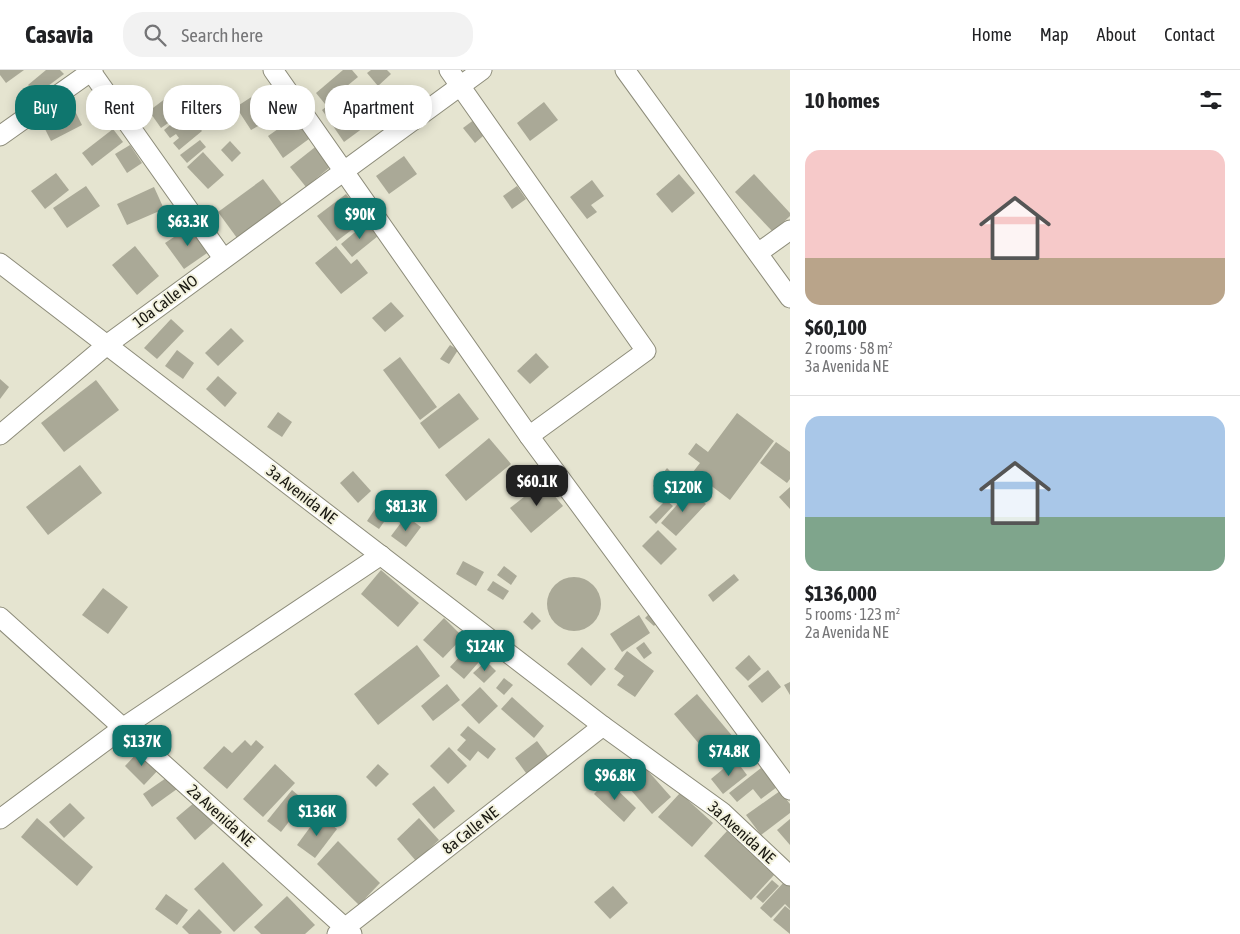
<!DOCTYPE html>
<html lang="en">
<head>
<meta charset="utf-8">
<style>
	body { margin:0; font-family:"Asap Condensed",sans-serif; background:#f2f2f2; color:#202124; height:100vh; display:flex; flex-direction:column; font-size:19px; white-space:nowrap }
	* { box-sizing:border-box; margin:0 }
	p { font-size:16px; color:#757577 }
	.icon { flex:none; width:28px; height:28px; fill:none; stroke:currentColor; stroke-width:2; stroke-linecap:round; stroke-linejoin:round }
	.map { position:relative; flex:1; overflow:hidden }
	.drawer { display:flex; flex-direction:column; background:#fff; width:450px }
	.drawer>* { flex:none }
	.top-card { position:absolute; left:15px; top:15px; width:475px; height:45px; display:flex; gap:10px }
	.price { position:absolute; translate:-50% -42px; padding:0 11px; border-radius:10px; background:#0f766e; color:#fff; font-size:16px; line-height:32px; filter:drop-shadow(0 1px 2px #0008) }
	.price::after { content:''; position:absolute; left:50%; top:30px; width:15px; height:11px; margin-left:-8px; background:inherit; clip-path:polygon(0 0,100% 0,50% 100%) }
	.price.on { background:#222; color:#fff }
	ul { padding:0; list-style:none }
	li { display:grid; align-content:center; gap:10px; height:265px; padding:0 15px }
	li+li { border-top:1px solid #e0e0e0 }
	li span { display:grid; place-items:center; height:155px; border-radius:15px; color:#555 }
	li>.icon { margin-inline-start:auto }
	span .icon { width:90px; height:90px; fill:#fffc; stroke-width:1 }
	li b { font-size:21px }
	h2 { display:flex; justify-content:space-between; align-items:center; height:60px; padding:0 15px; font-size:21px }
	.chip { padding:0 18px; border-radius:20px; background:#fff; box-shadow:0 2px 12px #0003; font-size:18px; line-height:45px }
	.chip.on { background:#0f766e; color:#fff }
	header { display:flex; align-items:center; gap:30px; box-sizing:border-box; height:70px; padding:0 25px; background:#fff; border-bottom:1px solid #e0e0e0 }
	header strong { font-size:24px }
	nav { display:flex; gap:28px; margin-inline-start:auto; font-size:18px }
	.search { width:350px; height:45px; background:#f2f2f2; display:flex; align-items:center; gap:12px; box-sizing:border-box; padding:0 18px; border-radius:20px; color:#757577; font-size:19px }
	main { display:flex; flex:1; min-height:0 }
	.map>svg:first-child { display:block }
	.building { fill:#aaa997 }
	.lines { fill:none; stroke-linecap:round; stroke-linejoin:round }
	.minor-casing { stroke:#8d8c7a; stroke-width:21 }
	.minor { stroke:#fff; stroke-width:19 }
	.labels { text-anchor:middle; stroke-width:4; stroke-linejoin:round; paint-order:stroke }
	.street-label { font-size:16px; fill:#191811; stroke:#f2f1dd }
</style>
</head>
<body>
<header>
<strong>Casavia</strong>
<div class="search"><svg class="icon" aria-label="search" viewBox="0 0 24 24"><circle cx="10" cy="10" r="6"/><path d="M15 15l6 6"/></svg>Search here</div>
<nav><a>Home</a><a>Map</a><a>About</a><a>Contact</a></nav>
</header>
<main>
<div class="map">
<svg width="790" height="864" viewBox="0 0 790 864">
	<rect width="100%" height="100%" fill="#e5e4d0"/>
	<g class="building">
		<path d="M0,0h24l-18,13 -6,-8z"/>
		<path d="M46,0h14l4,4 -28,21 -8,-10z"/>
		<path d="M343,0h9l6,7 -33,27 -9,-11z"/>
		<path d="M371,0h16l4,4 -13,12 -11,-13z"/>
		<path d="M268,16l18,28 -21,14 -3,-4 -11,6 -15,-23z"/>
		<path d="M178,19l13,18 -30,21 -12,-17z"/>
		<path d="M340,26l23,32 -19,14 -22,-32z"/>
		<path d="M544,32l14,18 -28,21 -13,-18z"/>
		<path d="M71,33l11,22 -31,16 -11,-22z"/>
		<path d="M298,45l15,21 -30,22 -15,-22z"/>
		<path d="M479,46l11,14 -15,13 -12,-15z"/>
		<path d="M190,47l12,14 -23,19 -6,-7 6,-5 -3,-4 -6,4 -6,-8 11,-9 4,5z"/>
		<path d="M113,59l10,13 -31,24 -10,-13z"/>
		<path d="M200,70l6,7 -19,16 -7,-8z"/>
		<path d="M230,71l11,12 -9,9 -11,-12z"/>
		<path d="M319,74l16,19 -29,24 -16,-20z"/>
		<path d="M130,75l12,18 -15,10 -12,-19z"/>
		<path d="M203,82l21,23 -16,14 -21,-22z"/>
		<path d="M404,86l13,18 -28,20 -13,-18z"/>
		<path d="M56,103l13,17 -24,19 -14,-18z"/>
		<path d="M679,104l16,19 -23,20 -16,-19z"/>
		<path d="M754,104l36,39v3l-17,16 -38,-40z"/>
		<path d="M263,109l19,25 -45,34 -19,-26z"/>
		<path d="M592,110l12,16 -13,9 6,7 -10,7 -17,-22z"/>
		<path d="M86,116l14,20 -33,22 -14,-20z"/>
		<path d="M517,116l9,13 -14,10 -9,-13z"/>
		<path d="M154,117l10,22 -37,16 -10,-21z"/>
		<path d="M346,124l20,25 -29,22 -20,-25z"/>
		<path d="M367,152l11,14 -26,21 -11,-13z"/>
		<path d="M192,155l18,26 -26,18 -19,-26z"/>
		<path d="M135,176l24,30 -22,19 -25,-30z"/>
		<path d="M336,176l15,18 6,-5 11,14 -27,21 -26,-31z"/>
		<path d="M391,232l13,14 -19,16 -13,-14z"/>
		<path d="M171,249l13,12 -27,28 -13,-11z"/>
		<path d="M231,258l13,13 -26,25 -13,-13z"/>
		<path d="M450,275l8,5 -9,14 -9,-5z"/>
		<path d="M177,280l17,13 -11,16 -18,-13z"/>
		<path d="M536,283l13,14 -19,17 -13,-13z"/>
		<path d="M400,287l37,50 -17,13 -37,-50z"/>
		<path d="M218,306l19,17 -12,14 -19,-18z"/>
		<path d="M0,309l9,8 -9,12z"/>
		<path d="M96,310l23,30 -55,42 -23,-29z"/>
		<path d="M459,323l20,26 -40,30 -19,-26z"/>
		<path d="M278,342l14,10 -10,15 -15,-10z"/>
		<path d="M737,343l37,28 -44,59 -37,-28 7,-9 -12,-9 8,-11 12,9z"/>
		<path d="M489,368l22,26 -45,37 -21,-26z"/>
		<path d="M776,372l14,10v27l-3,4 -27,-20z"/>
		<path d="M80,395l22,28 -54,42 -22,-28z"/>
		<path d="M667,398l6,6 -14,17 -6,-5z"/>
		<path d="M353,401l18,20 -13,12 -18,-20z"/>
		<path d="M675,406l14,11 -12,15 -14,-12z"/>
		<path d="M543,412l20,24 -32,27 -21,-25z"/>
		<path d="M790,417v22l-11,-12z"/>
		<path d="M690,420l16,14 -30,32 -15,-13z"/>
		<path d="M666,430l7,6 -17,18 -7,-7z"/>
		<path d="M379,433l12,9 -12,17 -12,-8z"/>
		<path d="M406,446l15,11 -15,20 -15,-11z"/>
		<path d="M658,460l19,19 -16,16 -19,-19z"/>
		<path d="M463,491l21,11 -8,14 -20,-12z"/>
		<path d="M504,496l13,10 -6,9 -14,-10z"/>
		<path d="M381,500l38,33 -21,24 -37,-33z"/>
		<path d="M734,504l5,6 -26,22 -5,-7z"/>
		<circle cx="574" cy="534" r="27"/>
		<path d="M493,511l16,10 -6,9 -16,-10z"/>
		<path d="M103,518l25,19 -20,27 -26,-19z"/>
		<path d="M654,539l8,8 -8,9 -9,-8z"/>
		<path d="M532,542l9,9 -9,9 -9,-8z"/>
		<path d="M639,545l11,18 -28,19 -12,-18z"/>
		<path d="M444,548l19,19 -20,21 -20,-18z"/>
		<path d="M644,572l8,11 -8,6 -8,-11z"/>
		<path d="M472,573l13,12 -21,24 -14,-12z"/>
		<path d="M417,575l23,31 -62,49 -24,-31z"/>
		<path d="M582,577l24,22 -15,17 -24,-22z"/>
		<path d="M627,581l27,20 -19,26 -18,-12 7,-9 -10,-7z"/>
		<path d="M749,585l12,14 -13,12 -13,-13z"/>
		<path d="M486,591l10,10 -12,12 -11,-10z"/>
		<path d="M768,600l13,17 -19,16 -14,-17z"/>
		<path d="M504,608l9,7 -9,10 -8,-7z"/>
		<path d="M790,612v13l-6,-10z"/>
		<path d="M447,614l13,16 -27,21 -12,-15z"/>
		<path d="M480,617l18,19 -19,18 -18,-19z"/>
		<path d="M697,624l37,44 -23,20 -37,-44z"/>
		<path d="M512,627l32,29 -10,12 -33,-29z"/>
		<path d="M468,656l28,23 -8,10 -10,-8 -8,10 -13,-11 9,-10 -6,-5z"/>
		<path d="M740,667l15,16 -12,12 -15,-16z"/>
		<path d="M245,670l6,6 5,-6 8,7 -37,42 -24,-21 21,-22 8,7z"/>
		<path d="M537,671l14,19 -22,17 -14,-19z"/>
		<path d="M449,677l18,19 -19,18 -18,-18z"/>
		<path d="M141,679l19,19 -16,17 -19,-19z"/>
		<path d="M735,689l12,16 -24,19 -12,-15z"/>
		<path d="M641,693l30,34 -19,17 -30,-34z"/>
		<path d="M275,694l20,19 -32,34 -20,-18z"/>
		<path d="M378,694l11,10 -13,13 -10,-10z"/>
		<path d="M761,698l16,19 -16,12 -8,-10 -16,13 -8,-9z"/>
		<path d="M169,706l8,13 -25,18 -9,-13z"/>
		<path d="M607,710l29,28 -12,14 -30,-28z"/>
		<path d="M434,716l21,25 -21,18 -22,-25z"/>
		<path d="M292,720l13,11 -24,31 -14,-11z"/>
		<path d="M780,721l10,13v9l-29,22 -15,-20z"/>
		<path d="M680,723l33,30 -21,24 -34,-30z"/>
		<path d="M195,732l19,21 -19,17 -19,-22z"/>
		<path d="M70,733l15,15 -21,20 -15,-16z"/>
		<path d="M319,745l18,14 -22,29 -18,-13z"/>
		<path d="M37,748l56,49 -16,19 -56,-49z"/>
		<path d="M419,748l20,22 -23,21 -19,-22z"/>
		<path d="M790,749v26l-13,-15z"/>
		<path d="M727,761l47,44 -23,25 -47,-44z"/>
		<path d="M338,771l42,42 -21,22 -42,-41z"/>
		<path d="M223,792l40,43 -29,27 -40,-43z"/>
		<path d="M772,810l7,6 -16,17 -7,-6z"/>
		<path d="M786,810l4,1v28l-5,-5 -14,14 -11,-10z"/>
		<path d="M613,816l15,17 -18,16 -16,-17z"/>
		<path d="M166,824l22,16 -11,15 -22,-16z"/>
		<path d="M287,826l28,29 -10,9h-44l-7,-7z"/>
		<path d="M785,836l5,4v24l-17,-14z"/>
		<path d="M199,839l23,23 -2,2h-31l-7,-7z"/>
	</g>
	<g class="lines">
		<g class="minor-casing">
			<g id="minor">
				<path d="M90,0l133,188"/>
				<path d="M273,0l256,366 261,354"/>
				<path d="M449,0l197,281 -117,85"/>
				<path d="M625,0l165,228"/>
				<path d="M0,66l93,-66"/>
				<path d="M758,183l32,-23"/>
				<path d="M0,193l603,463 119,86 68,64"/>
				<path d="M0,365l108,-91 374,-274"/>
				<path d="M0,547l352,317"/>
				<path d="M0,749l124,-92 257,-172"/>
				<path d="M337,864l266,-208"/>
			</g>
		</g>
		<use href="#minor" class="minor"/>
	</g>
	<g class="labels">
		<g class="street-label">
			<text transform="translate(165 231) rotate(-37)" y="6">10a Calle NO</text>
			<text transform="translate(302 424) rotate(38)" y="6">3a Avenida NE</text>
			<text transform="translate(221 745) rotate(42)" y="6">2a Avenida NE</text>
			<text transform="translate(470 760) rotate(-38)" y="6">8a Calle NE</text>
			<text transform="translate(742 762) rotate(42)" y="6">3a Avenida NE</text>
		</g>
	</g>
</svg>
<b class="price" style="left:360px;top:170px">$90K</b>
<b class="price" style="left:188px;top:177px">$63.3K</b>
<b class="price on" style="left:537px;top:437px">$60.1K</b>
<b class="price" style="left:683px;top:443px">$120K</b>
<b class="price" style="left:406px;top:462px">$81.3K</b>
<b class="price" style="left:485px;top:602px">$124K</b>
<b class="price" style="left:142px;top:697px">$137K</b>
<b class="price" style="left:729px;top:707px">$74.8K</b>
<b class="price" style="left:615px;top:731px">$96.8K</b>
<b class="price" style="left:317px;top:767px">$136K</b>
<div class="top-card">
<a class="chip on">Buy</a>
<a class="chip">Rent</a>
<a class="chip">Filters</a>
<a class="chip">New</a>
<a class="chip">Apartment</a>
</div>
</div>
<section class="drawer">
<h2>10 homes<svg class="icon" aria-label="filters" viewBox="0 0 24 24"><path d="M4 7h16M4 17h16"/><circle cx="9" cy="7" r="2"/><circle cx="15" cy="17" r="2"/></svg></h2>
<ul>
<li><span style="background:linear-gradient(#f6c9c9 70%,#b9a48a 0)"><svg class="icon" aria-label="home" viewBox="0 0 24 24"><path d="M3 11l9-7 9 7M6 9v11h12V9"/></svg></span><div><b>$60,100</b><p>2 rooms · 58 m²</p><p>3a Avenida NE</p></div></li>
<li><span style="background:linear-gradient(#a9c7e8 65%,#7fa58c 0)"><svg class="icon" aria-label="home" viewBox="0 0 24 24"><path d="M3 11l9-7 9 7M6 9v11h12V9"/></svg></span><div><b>$136,000</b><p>5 rooms · 123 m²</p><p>2a Avenida NE</p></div></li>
</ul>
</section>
</main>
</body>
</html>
